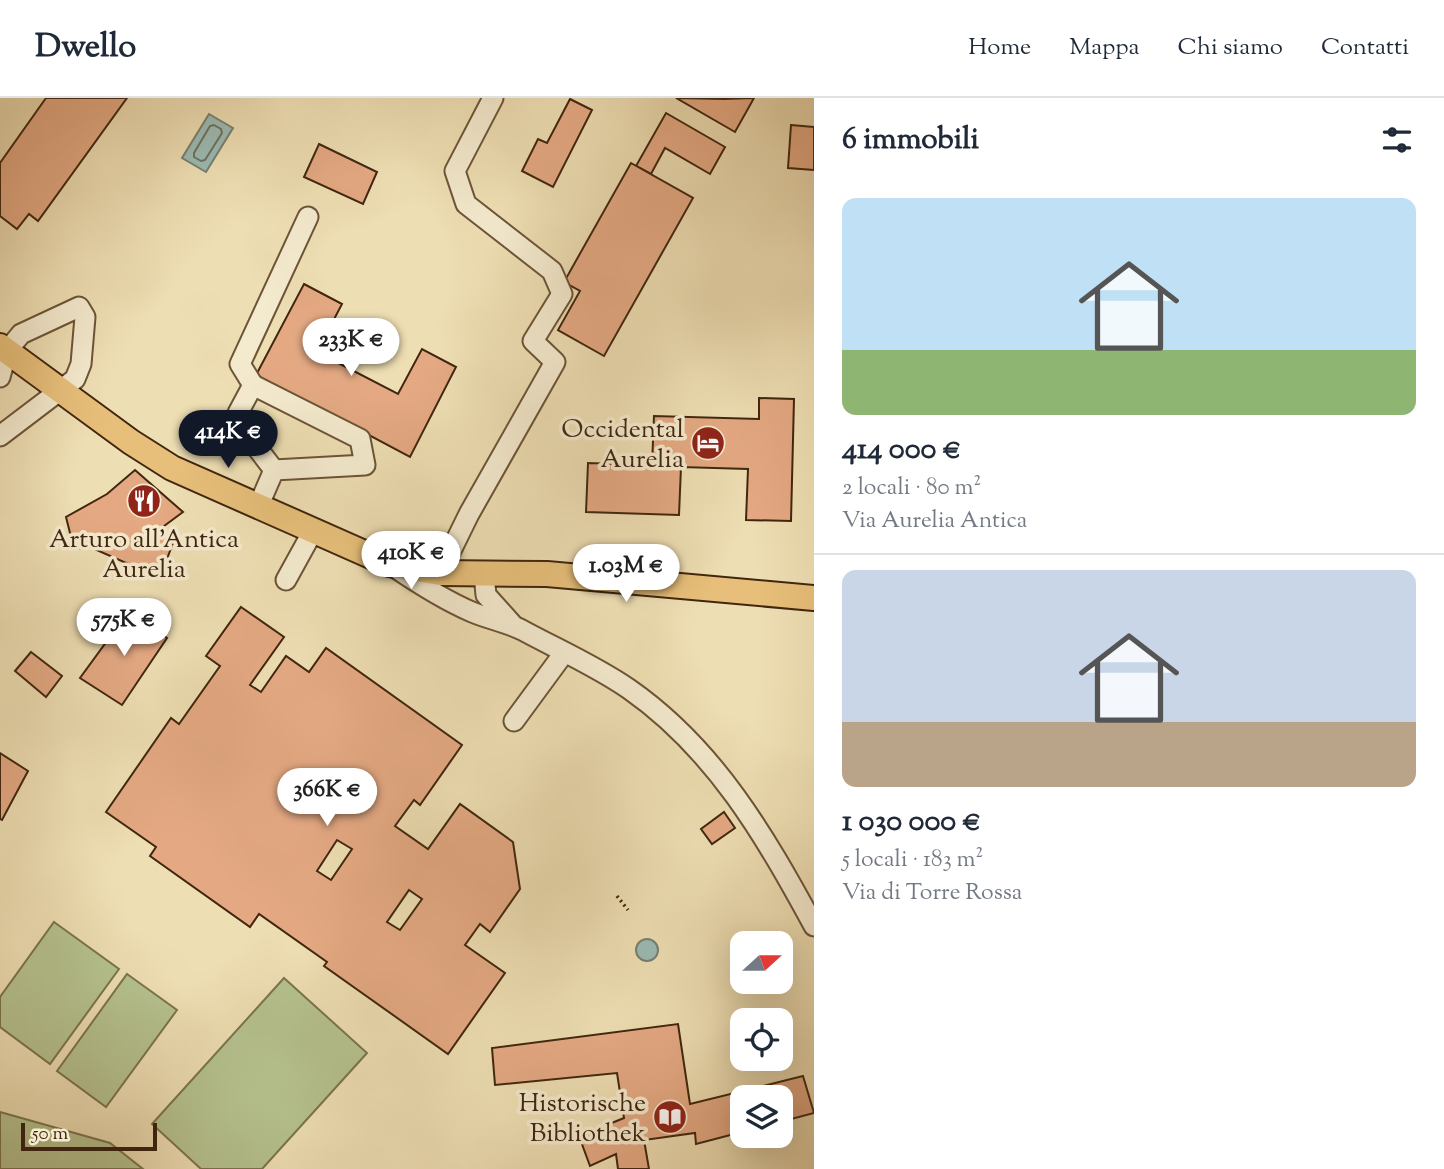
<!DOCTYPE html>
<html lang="it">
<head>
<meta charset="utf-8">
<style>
	body { margin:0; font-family:"Sorts Mill Goudy",serif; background:#f6f6f7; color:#1f2937; height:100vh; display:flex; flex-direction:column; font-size:26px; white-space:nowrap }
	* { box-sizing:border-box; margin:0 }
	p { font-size:23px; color:#747a83 }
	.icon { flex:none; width:38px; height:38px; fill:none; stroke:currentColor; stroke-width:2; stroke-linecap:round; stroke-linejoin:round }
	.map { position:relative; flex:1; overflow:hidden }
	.drawer { display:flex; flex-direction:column; background:#fff; width:630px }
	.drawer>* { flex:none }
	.needle { width:46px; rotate:69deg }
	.controls { position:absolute; left:730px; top:833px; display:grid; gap:14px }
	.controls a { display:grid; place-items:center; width:63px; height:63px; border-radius:14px; background:#fff; box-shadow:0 7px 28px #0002; font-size:35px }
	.scale { position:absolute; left:21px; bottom:18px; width:136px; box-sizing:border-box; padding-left:7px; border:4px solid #40260e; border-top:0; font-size:19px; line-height:24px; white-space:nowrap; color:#40260e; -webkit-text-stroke:5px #f4eace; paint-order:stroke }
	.price { position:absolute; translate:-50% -60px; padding:0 16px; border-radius:24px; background:#fff; color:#222; font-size:23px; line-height:46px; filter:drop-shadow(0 2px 4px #0008) }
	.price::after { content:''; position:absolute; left:50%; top:42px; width:21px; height:16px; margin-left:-10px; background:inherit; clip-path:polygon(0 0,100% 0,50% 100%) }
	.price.selected { background:#111827; color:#fff }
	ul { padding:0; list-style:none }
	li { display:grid; align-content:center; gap:14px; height:371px; padding:0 28px }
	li+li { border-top:2px solid #e0e1e3 }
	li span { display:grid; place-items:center; height:217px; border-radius:14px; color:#555 }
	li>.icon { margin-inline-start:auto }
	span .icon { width:126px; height:126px; fill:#fffc; stroke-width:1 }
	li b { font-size:30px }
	h2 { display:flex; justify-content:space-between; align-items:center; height:84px; padding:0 28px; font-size:30px }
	header { display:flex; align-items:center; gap:42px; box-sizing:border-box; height:98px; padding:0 35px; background:#fff; border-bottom:2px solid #e0e1e3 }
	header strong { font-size:33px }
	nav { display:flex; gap:38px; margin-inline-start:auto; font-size:24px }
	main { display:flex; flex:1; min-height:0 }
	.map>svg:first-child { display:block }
	.green { fill:#b5c28f; stroke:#7a744e; stroke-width:2 }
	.water { fill:#9bbbb4; stroke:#777f72; stroke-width:2 }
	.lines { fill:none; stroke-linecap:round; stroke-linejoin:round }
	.shore { stroke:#6e7061; stroke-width:2 }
	.building { fill:#e4a983; stroke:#40260e; stroke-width:2; fill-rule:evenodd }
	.minor-casing { stroke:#6c5437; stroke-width:23 }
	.major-casing { stroke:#40260e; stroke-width:28 }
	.path { stroke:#40260e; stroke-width:3.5; stroke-dasharray:2 3.5; stroke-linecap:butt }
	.minor { stroke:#f4eace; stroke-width:19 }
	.major { stroke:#e7bf7a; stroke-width:24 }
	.labels { text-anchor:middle; stroke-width:7; stroke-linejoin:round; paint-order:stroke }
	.poi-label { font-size:26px; fill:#40260e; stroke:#f4eace; text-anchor:end }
</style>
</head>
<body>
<header>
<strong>Dwello</strong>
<nav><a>Home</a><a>Mappa</a><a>Chi siamo</a><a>Contatti</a></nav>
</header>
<main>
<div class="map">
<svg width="814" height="1071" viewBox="0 0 814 1071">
	<rect width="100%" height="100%" fill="#eedeb3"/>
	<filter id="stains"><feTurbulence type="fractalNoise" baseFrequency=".00286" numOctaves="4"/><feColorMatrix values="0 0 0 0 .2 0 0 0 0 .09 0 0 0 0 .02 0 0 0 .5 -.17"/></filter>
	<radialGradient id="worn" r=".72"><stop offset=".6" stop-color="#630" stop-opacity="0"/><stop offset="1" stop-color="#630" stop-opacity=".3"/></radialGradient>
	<g class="green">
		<path d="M54,824l65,47 -69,95 -50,-37v-30z"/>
		<path d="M127,876l50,36 -71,97 -49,-36z"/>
		<path d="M284,880l83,75 -105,116h-61l-49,-45z"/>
		<path d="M0,1014l110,31 33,26h-143z"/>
	</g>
	<g class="water">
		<path d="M209,16l24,14 -27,44 -24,-14z"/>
		<circle cx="647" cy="852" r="11"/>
	</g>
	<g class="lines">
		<path class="shore" d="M214,27l7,4 1,4 -17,27 -4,1 -7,-4v-4l16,-27z"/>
	</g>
	<g class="building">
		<path d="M46,0h81l-89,123 -9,-7 -12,15 -17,-13v-53z"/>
		<path d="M676,0l48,1 30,-1 -19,34z"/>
		<path d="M570,1l22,11 -39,77 -31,-16 16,-32 9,4z"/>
		<path d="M666,15l59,34 -15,27 -45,-26 -14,26 -15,-8z"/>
		<path d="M791,27l23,2v43l-26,-2z"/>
		<path d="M319,46l58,28 -14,32 -59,-27z"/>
		<path d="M631,65l62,35 -89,158 -46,-26 22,-39 -16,-9z"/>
		<path d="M304,186l38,20 -25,48 81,42 24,-45 34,18 -46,90 -154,-82z"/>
		<path d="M759,300l35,1 -3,122 -45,-1 2,-51 -67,-2 -2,48 -93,-3 2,-49 64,2 2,-49 105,3z"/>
		<path d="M135,372l48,42 -27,20 18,8 -14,38 -70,-31 -16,2 -8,-32 41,-23z"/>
		<path d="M241,509l43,30 -34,48 11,7 25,-36 23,16 17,-24 136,97 -42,60 -6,-5 -19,26 33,23 32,-45 53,38 7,47 -30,43 -10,-8 -15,21 40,28 -57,81 -124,-88 3,-4 -68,-48 -9,13 -100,-71 6,-9 -50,-35 65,-94 8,6 41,-58 -14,-10zM337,742l15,9 -21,31 -14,-9zM409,792l13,9 -22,31 -13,-8z"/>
		<path d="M129,513l38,27 -45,67 -42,-27z"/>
		<path d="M31,554l31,24 -16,21 -31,-26z"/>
		<path d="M0,655l28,18 -26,49 -2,-1z"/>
		<path d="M724,714l11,16 -23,16 -11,-15z"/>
		<path d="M678,926l12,80 113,-28 11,37 -34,9v-25h-38v35l-46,12 -1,-11 -51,7 5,29h-31l-2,-15 -26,12 -11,-30 45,-18 -7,-45 -122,12 -3,-37z"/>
	</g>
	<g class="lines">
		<g class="minor-casing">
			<g id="minor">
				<path d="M0,279l7,-26 14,-17 58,-27 6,10 -4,47 -6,15 -75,57"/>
				<path d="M253,287l-13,-21 68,-147"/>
				<path d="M258,409l16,-37 -29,-38 -7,-19 15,-28 107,54 5,26 -91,5"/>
				<path d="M394,469c25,17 50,33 78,45 16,7 34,10 50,18 35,19 74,36 107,59 86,60 136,147 185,237"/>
				<path d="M440,475l29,-59 86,-152 -22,-21 29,-47 -10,-23 -86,-67 -11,-33 38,-73"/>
				<path d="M484,476l2,21 26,29"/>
				<path d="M286,482l27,-49"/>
				<path d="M514,623l50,-68"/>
			</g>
		</g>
		<g class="major-casing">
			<path id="major" d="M0,248l131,96 41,26 217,96 51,9 107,1 267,24"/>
		</g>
		<path class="path" d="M617,798l11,14"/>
		<use href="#minor" class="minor"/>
		<use href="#major" class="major"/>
	</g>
	<defs>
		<g id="hotel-disc" transform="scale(1.75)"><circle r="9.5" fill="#8f2418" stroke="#f4eace"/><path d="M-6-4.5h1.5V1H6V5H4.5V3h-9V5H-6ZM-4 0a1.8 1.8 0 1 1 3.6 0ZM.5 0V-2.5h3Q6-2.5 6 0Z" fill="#fff"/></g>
		<g id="restaurant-disc" transform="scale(1.75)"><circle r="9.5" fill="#8f2418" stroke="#f4eace"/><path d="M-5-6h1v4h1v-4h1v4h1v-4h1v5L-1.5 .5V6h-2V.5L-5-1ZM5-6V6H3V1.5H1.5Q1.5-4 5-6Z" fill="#fff"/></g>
		<g id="library-disc" transform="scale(1.75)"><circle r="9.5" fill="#8f2418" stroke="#f4eace"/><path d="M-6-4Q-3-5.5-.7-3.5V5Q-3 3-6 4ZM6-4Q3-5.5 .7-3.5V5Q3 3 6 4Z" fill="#fff"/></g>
	</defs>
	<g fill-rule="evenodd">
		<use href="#hotel-disc" x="708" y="345"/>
		<use href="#restaurant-disc" x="144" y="403"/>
		<use href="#library-disc" x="670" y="1019"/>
	</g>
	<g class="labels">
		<g class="poi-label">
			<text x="684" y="339">Occidental<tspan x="684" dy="30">Aurelia</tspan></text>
			<text x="144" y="449" text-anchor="middle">Arturo all'Antica<tspan x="144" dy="30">Aurelia</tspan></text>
			<text x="646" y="1013">Historische<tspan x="646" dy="30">Bibliothek</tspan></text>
		</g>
	</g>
	<rect width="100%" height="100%" filter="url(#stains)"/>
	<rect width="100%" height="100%" fill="url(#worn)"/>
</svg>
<div class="controls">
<a><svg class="needle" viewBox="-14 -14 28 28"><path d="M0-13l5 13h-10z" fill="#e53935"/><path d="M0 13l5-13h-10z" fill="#747a83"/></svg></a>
<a><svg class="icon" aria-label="locate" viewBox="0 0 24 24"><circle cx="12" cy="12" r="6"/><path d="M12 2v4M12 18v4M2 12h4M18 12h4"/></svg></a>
<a><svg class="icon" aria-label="layers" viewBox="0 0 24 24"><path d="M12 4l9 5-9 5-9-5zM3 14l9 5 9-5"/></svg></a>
</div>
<div class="scale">50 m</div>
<b class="price" style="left:351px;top:280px">233K €</b>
<b class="price selected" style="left:228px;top:372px">414K €</b>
<b class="price" style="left:411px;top:493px">410K €</b>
<b class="price" style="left:626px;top:506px">1.03M €</b>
<b class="price" style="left:124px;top:560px">575K €</b>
<b class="price" style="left:327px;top:730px">366K €</b>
</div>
<section class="drawer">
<h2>6 immobili<svg class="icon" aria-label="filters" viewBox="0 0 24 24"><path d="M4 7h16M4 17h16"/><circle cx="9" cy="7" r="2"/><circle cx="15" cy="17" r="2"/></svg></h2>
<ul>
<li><span style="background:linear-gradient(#bfe0f5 70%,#8fb573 0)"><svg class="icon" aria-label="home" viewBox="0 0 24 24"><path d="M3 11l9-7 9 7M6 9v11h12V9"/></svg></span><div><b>414 000 €</b><p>2 locali · 80 m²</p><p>Via Aurelia Antica</p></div></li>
<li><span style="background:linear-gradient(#c9d6e8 70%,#b9a48a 0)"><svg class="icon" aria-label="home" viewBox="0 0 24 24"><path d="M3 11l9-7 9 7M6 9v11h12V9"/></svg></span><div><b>1 030 000 €</b><p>5 locali · 183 m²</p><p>Via di Torre Rossa</p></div></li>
</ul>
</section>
</main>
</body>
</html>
